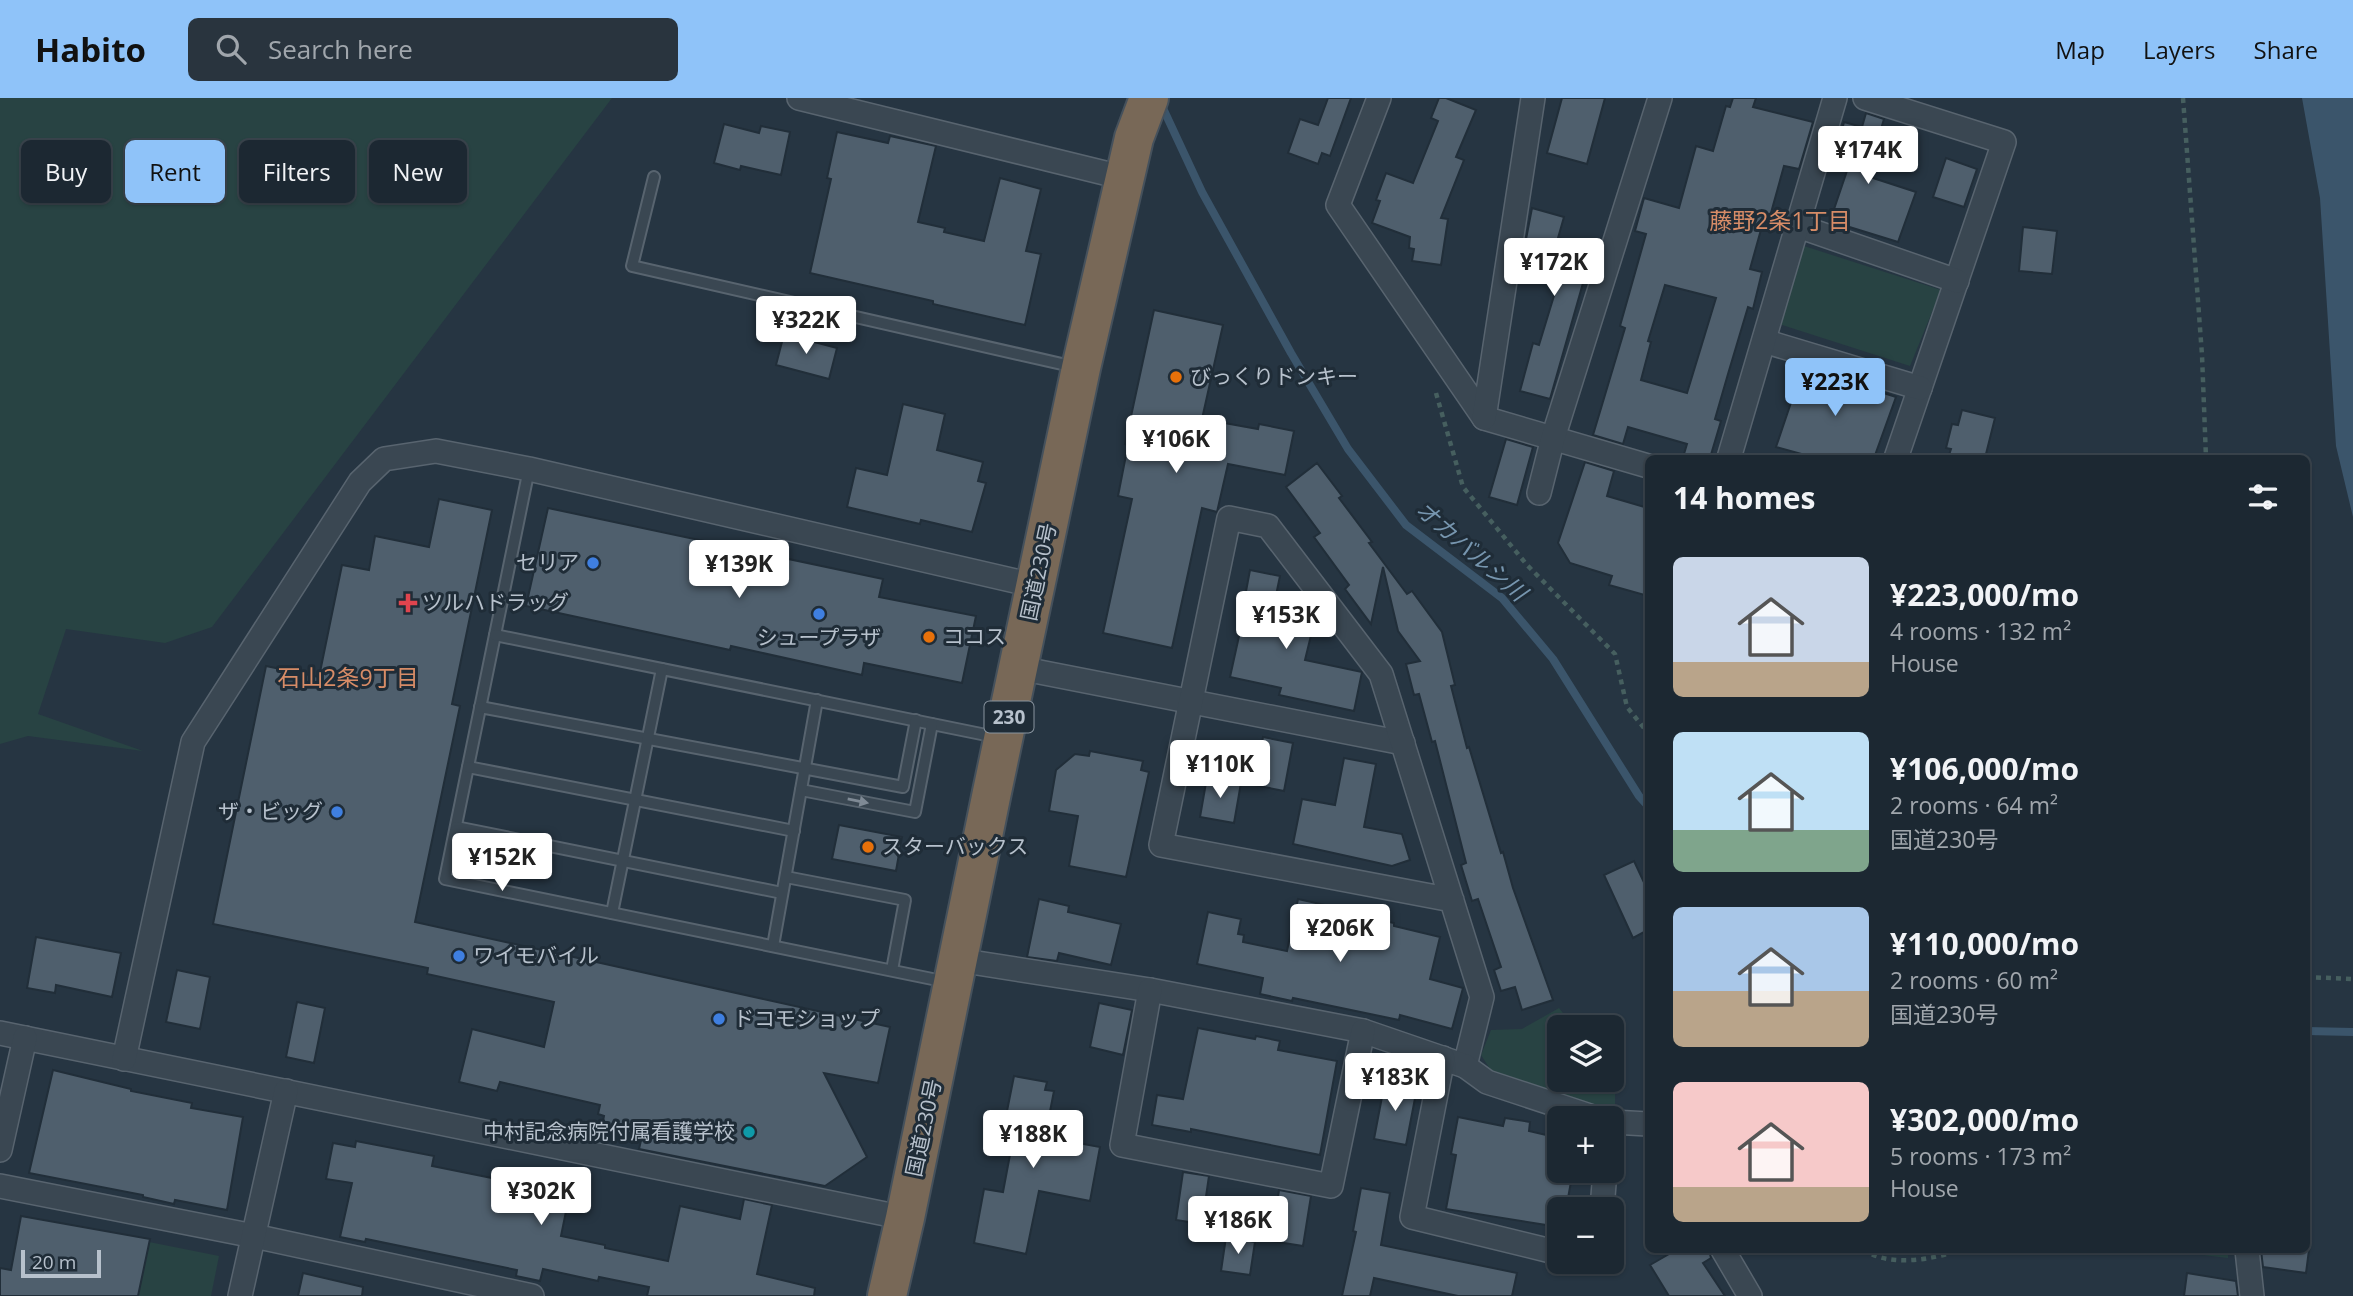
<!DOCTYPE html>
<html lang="en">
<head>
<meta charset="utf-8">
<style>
	body { margin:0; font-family:"Open Sans","Noto Sans JP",sans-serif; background:#29343e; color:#f1f3f6; height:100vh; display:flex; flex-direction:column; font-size:26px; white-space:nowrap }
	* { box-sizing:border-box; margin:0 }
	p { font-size:23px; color:#a0a6ac }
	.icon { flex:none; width:38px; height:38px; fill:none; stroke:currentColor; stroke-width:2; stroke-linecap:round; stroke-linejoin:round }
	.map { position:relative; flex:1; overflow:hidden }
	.side { position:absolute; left:1645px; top:357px; width:665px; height:798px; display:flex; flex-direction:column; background:#1c2832; border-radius:10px; box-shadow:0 2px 5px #0004,0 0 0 2px #3a444d }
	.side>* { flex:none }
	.hud { position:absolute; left:21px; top:42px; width:665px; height:63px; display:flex; gap:14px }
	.tools { position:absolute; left:1547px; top:917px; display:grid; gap:14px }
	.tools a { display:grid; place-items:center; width:77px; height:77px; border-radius:10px; background:#1c2832; box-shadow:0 2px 5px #0004,0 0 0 2px #3a444d; font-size:35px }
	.scale { position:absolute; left:21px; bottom:18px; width:80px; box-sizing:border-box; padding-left:7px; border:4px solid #b7c1cc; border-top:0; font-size:19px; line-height:24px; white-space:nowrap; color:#b7c1cc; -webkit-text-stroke:5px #1f2c37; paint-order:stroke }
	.price { position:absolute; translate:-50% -60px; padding:0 16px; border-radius:7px; background:#fff; color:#222; font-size:23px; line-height:46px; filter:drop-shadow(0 2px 4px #0008) }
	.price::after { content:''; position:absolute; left:50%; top:42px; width:21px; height:16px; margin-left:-10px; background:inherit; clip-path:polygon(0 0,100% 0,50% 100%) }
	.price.selected { background:#8fc3f9; color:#111 }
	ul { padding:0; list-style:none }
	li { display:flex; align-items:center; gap:21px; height:175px; padding:0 28px }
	li span { display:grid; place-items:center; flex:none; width:196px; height:140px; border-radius:10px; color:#555 }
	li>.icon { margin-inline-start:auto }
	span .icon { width:84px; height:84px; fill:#fffc; stroke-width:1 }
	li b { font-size:30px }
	h2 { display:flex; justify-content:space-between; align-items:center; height:84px; padding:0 28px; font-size:30px }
	.tag { padding:0 24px; border-radius:10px; background:#1c2832; box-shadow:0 2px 5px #0004,0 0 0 2px #3a444d; font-size:24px; line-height:63px }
	.tag.selected { background:#8fc3f9; color:#111 }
	header { display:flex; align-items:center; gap:42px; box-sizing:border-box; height:98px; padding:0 35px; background:#8fc3f9; color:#111 }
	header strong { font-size:33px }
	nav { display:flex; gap:38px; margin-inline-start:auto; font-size:24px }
	.search { width:490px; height:63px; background:#29343e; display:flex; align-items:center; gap:18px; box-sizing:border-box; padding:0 24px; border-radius:10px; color:#a0a6ac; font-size:26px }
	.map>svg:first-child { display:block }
	.green { fill:#284343 }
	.water { fill:#3b556b }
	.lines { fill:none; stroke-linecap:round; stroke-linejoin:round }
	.stream { stroke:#3b556b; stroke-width:8 }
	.building { fill:#4f5f6d; stroke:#212e39; stroke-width:2; fill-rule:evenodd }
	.lane-casing { stroke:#58646f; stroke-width:14 }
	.street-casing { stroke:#58646f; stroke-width:26 }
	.highway-casing { stroke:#45515c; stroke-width:42 }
	.path { stroke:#465f5f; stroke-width:4.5; stroke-dasharray:5 5; stroke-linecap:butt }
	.lane { stroke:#3a4752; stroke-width:10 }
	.street { stroke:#3a4752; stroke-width:23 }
	.highway { stroke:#786857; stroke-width:38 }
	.oneway { fill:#7f8a95 }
	.food-dot { fill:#e8710a; stroke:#1f2c37; stroke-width:2.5 }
	.shop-dot { fill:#3f7fe0; stroke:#1f2c37; stroke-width:2.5 }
	.health-dot { fill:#e0444e; stroke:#1f2c37; stroke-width:2.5 }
	.culture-dot { fill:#0f9aa8; stroke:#1f2c37; stroke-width:2.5 }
	.labels { text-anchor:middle; stroke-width:6; stroke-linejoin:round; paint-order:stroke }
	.shield { fill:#1f2c37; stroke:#89949f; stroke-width:2 }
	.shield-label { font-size:19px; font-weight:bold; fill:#b7c1cc }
	.poi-label { font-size:21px; fill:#b7c1cc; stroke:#1f2c37; text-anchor:start }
	.street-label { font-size:21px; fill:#b7c1cc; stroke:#1f2c37 }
	.neighbourhood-label { font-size:23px; fill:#d78c67; stroke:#1f2c37 }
	.water-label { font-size:23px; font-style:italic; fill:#7796af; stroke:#1f2c37 }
</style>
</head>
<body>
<header>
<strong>Habito</strong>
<div class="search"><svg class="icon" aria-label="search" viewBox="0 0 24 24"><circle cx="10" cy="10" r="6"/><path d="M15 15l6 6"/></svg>Search here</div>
<nav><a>Map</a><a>Layers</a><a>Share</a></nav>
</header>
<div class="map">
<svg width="2353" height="1198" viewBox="0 0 2353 1198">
	<rect width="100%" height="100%" fill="#263542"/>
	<g class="green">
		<path d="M0,0h612l-400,529 -47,16 -99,-14 -28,85 105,37 -115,-15 -28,8z"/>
		<path d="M1804,148l137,44 -31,76 -131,-42z"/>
		<path d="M1559,910l15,19h-15v53h53v-4l3,5v30l-123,-39 -11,-17 10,-25 31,-1z"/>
		<path d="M149,1144l70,14 -8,40h-73z"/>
		<path d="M2161,1152h67v8z"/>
	</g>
	<path class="water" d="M2302,0h51v419l-17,-71 -16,-248z"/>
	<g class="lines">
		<g class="stream">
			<path d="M1161,6l41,88 89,161 57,96 58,76 96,73 51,61 86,137 9,10"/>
			<path d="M2306,933l47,1"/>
		</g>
	</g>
	<g class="building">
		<path d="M1328,0h23l-21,58 -8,-3 -4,11 -30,-11 12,-34 18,6z"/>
		<path d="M1439,0h7l30,12 -20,47 8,3 -23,58 7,1 -7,46 -29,-4 2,-12 -5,-1 1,-11 -38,-14 8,-22 -4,-1 10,-27 27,10 25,-62 -7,-3z"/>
		<path d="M1562,0h43l-18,66 -40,-11z"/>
		<path d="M1733,0h23l-3,9 60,15 -14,47 -15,-3 -15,54 -5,-1 -14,50 12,3 -9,37 -5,-2 -20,67 -13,45 6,2 -11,37 -26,-4 3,-10 -59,-17 -5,17 -30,-9 32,-107 -5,-2 26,-92 -11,-3 9,-33 35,10 17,-62 17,5 13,-45 4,1zM1665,187l51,13 -29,95 -46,-13 10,-38 -3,-1z"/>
		<path d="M1866,15l18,6 -17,57 49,16 -18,50 -68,-21 20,-59 -18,-5 8,-28 2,1 2,-8 18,5z"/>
		<path d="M724,26l35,9 2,-7 29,6 -9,43 -40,-9 -1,4 -26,-7z"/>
		<path d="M837,34l51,11 2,-7 46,10 -18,76 27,6 -1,4 40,9 16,-63 41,11 -15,62 15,3 -16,71 -92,-21v-3l-123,-28 21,-94 -4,-1z"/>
		<path d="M1946,60l31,11 -13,38 -31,-10z"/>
		<path d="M1532,110l32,9 -6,21 35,10 -43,151 -30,-8 13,-48 6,2 21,-69h-2l3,-11 -38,-10z"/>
		<path d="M2023,129l34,4 -5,43 -33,-3z"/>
		<path d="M1154,212l69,15 -21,94 56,10 1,-5 35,7 -9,44 -57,-11 -11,48 -15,-4 -30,140 -69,-15 29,-134 -14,-3 10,-51 -3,-1z"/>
		<path d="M784,236l53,14 -8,31 -53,-14z"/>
		<path d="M1803,269l93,30 -22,61h-58l-40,-11z"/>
		<path d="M903,306l42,10 -8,36 46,12 -5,19 8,2 -14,49 -51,-12 -1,4 -73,-17 9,-39 31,7z"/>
		<path d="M1962,312l33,8 -10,40h-37l3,-9 -5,-1 6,-24 6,1z"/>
		<path d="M1506,341l27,8 -16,58 -28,-8z"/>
		<path d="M1585,364l29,9 -7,25 41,12v88l-39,-11 3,-9 -42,-13 -12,-20z"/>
		<path d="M1317,365l25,33 -3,2 33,44 -3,1 38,51 5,-3 30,41 13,53 -4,1 16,62 2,-1 32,106 2,-1 10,36 40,112 -31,10 -7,-23 -14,4 -7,-21 7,-3 -23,-68 -6,2 -11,-36 5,-2 -31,-122 -3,1 -13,-48 -5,1 -8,-31 14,-3 -22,-30 -15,-64 -12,57 -26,-35 4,-4 -35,-48 6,-4 -34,-46z"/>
		<path d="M439,401l53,11 -40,194 8,2 -45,216 475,105 -12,56 -54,-10 43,84 -42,29 -186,-37 3,-13 -40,-10 2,-10 -6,-2 2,-9 -100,-23 -3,9 -38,-9 13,-53 72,18 10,-45 -127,-28 1,-6 -215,-44 53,-258 53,11 23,-112 27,5 6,-34 54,11z"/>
		<path d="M548,410l335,71 -4,18 97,19 -14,67 -98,-20 -2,12 -131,-29 -1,4 -204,-44z"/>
		<path d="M1250,472l30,6 -6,29 42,10 -11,45 57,12 -8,39 -75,-16 2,-7 -51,-11 13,-59h-2z"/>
		<path d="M1263,639l30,6 -9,48 -30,-6z"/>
		<path d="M1090,653l53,10 -2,9 8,2 -23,105 -57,-11 9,-50 -29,-5 7,-41 19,-16 14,2z"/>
		<path d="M1344,660l32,6 -12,63 38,7 8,26 -18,6 -99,-22 9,-45 33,6z"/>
		<path d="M1207,679l34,6 -7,40 -34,-6z"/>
		<path d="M839,727l63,12 -6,34 -64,-12z"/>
		<path d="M1634,763l14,30v39l-15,8 -29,-63z"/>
		<path d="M1039,801l30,7 -1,6 53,12 -10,41 -52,-12 -2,8 -30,-4z"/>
		<path d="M1298,801l45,10 -1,3 52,11v3l46,11 -10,42 33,9 -11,41 -52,-14 -1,5 -106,-22 -1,3 -32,-7 3,-16 -66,-14 11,-52 33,7 -3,15 6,1 -1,7 44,9z"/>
		<path d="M36,839l85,16 -9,44 -56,-12 -1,8 -28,-5z"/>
		<path d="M177,872l33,7 -10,52 -34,-7z"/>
		<path d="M297,904l28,6 -11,55 -28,-6z"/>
		<path d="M1099,905l33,7 -9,45 -33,-8z"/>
		<path d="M1198,930l57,11 1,-3 24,5 -2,9 59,11 -17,94 -129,-26v3l-39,-7 5,-30 26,4z"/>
		<path d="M53,972l78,19v2l61,12 -1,5 52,9 -16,93 -52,-10 -1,4 -31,-7v-2l-114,-22z"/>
		<path d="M1014,978l33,6 -2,8 9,1 -9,46 55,10 -10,54 -51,-10 -13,63 -52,-11 10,-54 19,3 12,-64 -11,-2z"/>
		<path d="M1385,983l32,7 -11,57 -32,-6z"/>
		<path d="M1458,1019l45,9 2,-8 25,4 -1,9 30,7v33h14l-7,38h-7v18l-113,-18 10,-54 -5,-1z"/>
		<path d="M356,1043l78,15 -2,10 60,12 1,-6 52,10 2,-10 26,5 -12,59 44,9v3l63,13 12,-55 60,13 4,-20 28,6 -15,69 58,14 -1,8h-167l2,-9 -50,-10 -1,4 -55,-12 -3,12 -24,-5 1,-6 -151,-31 -1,3 -25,-5 12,-54 -26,-4 7,-36 22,4z"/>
		<path d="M1183,1074l26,4 -7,48 -26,-4z"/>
		<path d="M1361,1090l29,5 -9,52 136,28 -5,23h-54l-84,-18 -4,18h-28l14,-64 -3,-1z"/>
		<path d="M1279,1092l32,6 -8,50 -32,-5z"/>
		<path d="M21,1118l129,23 -12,57h-138v-28l11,2z"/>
		<path d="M1226,1139l29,5 -5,33 -29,-4z"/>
		<path d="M1676,1152h33l2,8 -8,5 22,33h-56l-19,-31z"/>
		<path d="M2261,1152h48l-3,23 -43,-6z"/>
		<path d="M303,1175l60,14 -1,9h-64z"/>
		<path d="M2187,1175l49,8 2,15h-54z"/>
	</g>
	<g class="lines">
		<g class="lane-casing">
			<g id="lane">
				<path d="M654,79l-22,89 443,101"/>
				<path d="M529,371l-84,410 502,103"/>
				<path d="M495,537l501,102"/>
				<path d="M480,609l423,80 13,-67"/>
				<path d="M468,669l326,64"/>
				<path d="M801,692l114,22 17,-88"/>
				<path d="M456,729l326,66"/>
				<path d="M786,779l119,23 -13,70"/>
				<path d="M612,815l50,-244"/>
				<path d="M773,848l44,-246"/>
			</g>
		</g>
		<g class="street-casing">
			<g id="street">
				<path d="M799,0l326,80"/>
				<path d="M1379,0l-41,107 146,213 164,48"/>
				<path d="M1865,0l139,44 -108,316"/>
				<path d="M1798,128l159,55"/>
				<path d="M1764,243l156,47"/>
				<path d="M1484,320l49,-320"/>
				<path d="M1729,360l106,-360"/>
				<path d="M1539,395l14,-55 107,-340"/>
				<path d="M1019,570l384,75"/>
				<path d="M1452,802l-291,-55 68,-327 39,8 113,148 101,323 -17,69"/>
				<path d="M958,862l192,30 213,41 102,35 22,16 109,36"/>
				<path d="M1150,892l-28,155 209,41 32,-155"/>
				<path d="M0,935l905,185"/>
				<path d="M1443,960l-31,159 147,36"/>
				<path d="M124,961l69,-317 167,-260 24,-23 52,-8 93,18 508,117"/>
				<path d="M1612,1024l36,2"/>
				<path d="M0,1052l25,-112"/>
				<path d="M0,1088l254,50 278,60"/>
				<path d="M1602,1111l3,-38"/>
				<path d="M1723,1152l27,46"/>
				<path d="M2247,1152l5,46"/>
				<path d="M1596,1164h3"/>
				<path d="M240,1198l46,-205"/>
			</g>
		</g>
		<g class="highway-casing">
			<path id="highway" d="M887,1198l18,-78 87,-426 89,-424 53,-230 15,-40"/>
		</g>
		<g class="path">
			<path d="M2183,0l19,257 4,103"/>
			<path d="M1436,295l27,94 64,78 88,89 12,53 21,26"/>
			<path d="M2306,879l47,2"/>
			<path d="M1863,1152c28,17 67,10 97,0"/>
		</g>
		<use href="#lane" class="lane"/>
		<use href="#street" class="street"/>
		<use href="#highway" class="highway"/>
	</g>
	<defs><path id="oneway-solid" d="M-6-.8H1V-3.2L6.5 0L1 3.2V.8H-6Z" transform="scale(1.75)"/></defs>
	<use class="oneway" href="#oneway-solid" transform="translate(858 703) rotate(11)"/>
	<g class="food-dot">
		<circle cx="1176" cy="279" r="7"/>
		<circle cx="929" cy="539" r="7"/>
		<circle cx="868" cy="749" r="7"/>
	</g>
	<g class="shop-dot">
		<circle cx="593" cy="465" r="7"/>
		<circle cx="819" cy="516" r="7"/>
		<circle cx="337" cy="714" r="7"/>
		<circle cx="459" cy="858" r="7"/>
		<circle cx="719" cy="921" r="7"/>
	</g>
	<path class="health-dot" d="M404.5 494.5h7v7h7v7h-7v7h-7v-7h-7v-7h7z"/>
	<circle class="culture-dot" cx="749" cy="1034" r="7"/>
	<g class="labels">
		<rect class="shield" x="984.5" y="603.5" width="49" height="31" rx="5"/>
		<g class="shield-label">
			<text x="1009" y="626">230</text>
		</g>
		<g class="poi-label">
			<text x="1190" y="286">びっくりドンキー</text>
			<text x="579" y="472" text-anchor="end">セリア</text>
			<text x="422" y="512">ツルハドラッグ</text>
			<text x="943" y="546">ココス</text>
			<text x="819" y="547" text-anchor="middle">シュープラザ</text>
			<text x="323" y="721" text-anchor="end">ザ・ビッグ</text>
			<text x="882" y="756">スターバックス</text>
			<text x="473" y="865">ワイモバイル</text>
			<text x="733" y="928">ドコモショップ</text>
			<text x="735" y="1041" text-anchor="end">中村記念病院付属看護学校</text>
		</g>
		<g class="street-label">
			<text transform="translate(1039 474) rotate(-78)" y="7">国道230号</text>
			<text transform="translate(924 1030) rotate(-78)" y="7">国道230号</text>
		</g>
		<g class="neighbourhood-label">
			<text x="1780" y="131">藤野2条1丁目</text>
			<text x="348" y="588">石山2条9丁目</text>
		</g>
		<g class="water-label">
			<text transform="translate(1471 453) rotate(41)" y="8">オカバルシ川</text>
		</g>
	</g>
</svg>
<div class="tools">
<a><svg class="icon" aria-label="layers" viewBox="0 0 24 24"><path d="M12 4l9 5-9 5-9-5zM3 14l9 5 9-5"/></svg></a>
<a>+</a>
<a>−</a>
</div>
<div class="scale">20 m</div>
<b class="price" style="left:1868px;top:88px">¥174K</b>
<b class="price" style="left:1554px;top:200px">¥172K</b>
<b class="price" style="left:806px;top:258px">¥322K</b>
<b class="price selected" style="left:1835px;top:320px">¥223K</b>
<b class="price" style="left:1176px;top:377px">¥106K</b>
<b class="price" style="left:739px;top:502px">¥139K</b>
<b class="price" style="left:1286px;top:553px">¥153K</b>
<b class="price" style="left:1220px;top:702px">¥110K</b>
<b class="price" style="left:502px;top:795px">¥152K</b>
<b class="price" style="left:1340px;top:866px">¥206K</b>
<b class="price" style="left:1395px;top:1015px">¥183K</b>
<b class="price" style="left:1033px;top:1072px">¥188K</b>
<b class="price" style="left:541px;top:1129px">¥302K</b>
<b class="price" style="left:1238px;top:1158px">¥186K</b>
<div class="hud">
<a class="tag">Buy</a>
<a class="tag selected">Rent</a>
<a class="tag">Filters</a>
<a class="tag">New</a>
</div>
<section class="side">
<h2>14 homes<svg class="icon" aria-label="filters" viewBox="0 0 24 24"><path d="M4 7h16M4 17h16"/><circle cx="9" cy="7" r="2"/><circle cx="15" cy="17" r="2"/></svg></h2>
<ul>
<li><span style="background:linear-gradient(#c9d6e8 75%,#b9a48a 0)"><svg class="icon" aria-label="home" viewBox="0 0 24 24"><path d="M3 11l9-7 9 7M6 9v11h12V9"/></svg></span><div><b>¥223,000/mo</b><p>4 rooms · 132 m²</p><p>House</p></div></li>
<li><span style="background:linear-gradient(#bfe0f5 70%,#7fa58c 0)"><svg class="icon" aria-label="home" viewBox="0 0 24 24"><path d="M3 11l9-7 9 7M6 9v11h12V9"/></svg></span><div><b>¥106,000/mo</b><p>2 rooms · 64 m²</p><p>国道230号</p></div></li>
<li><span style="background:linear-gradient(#a9c7e8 60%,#b9a48a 0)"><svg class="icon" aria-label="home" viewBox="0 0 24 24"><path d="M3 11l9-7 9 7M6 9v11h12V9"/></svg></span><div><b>¥110,000/mo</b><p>2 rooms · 60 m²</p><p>国道230号</p></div></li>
<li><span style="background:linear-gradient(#f6c9c9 75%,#b9a48a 0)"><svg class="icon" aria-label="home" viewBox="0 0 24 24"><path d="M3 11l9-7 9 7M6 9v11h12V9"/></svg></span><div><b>¥302,000/mo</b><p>5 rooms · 173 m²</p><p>House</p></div></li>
</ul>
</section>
</div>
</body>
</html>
